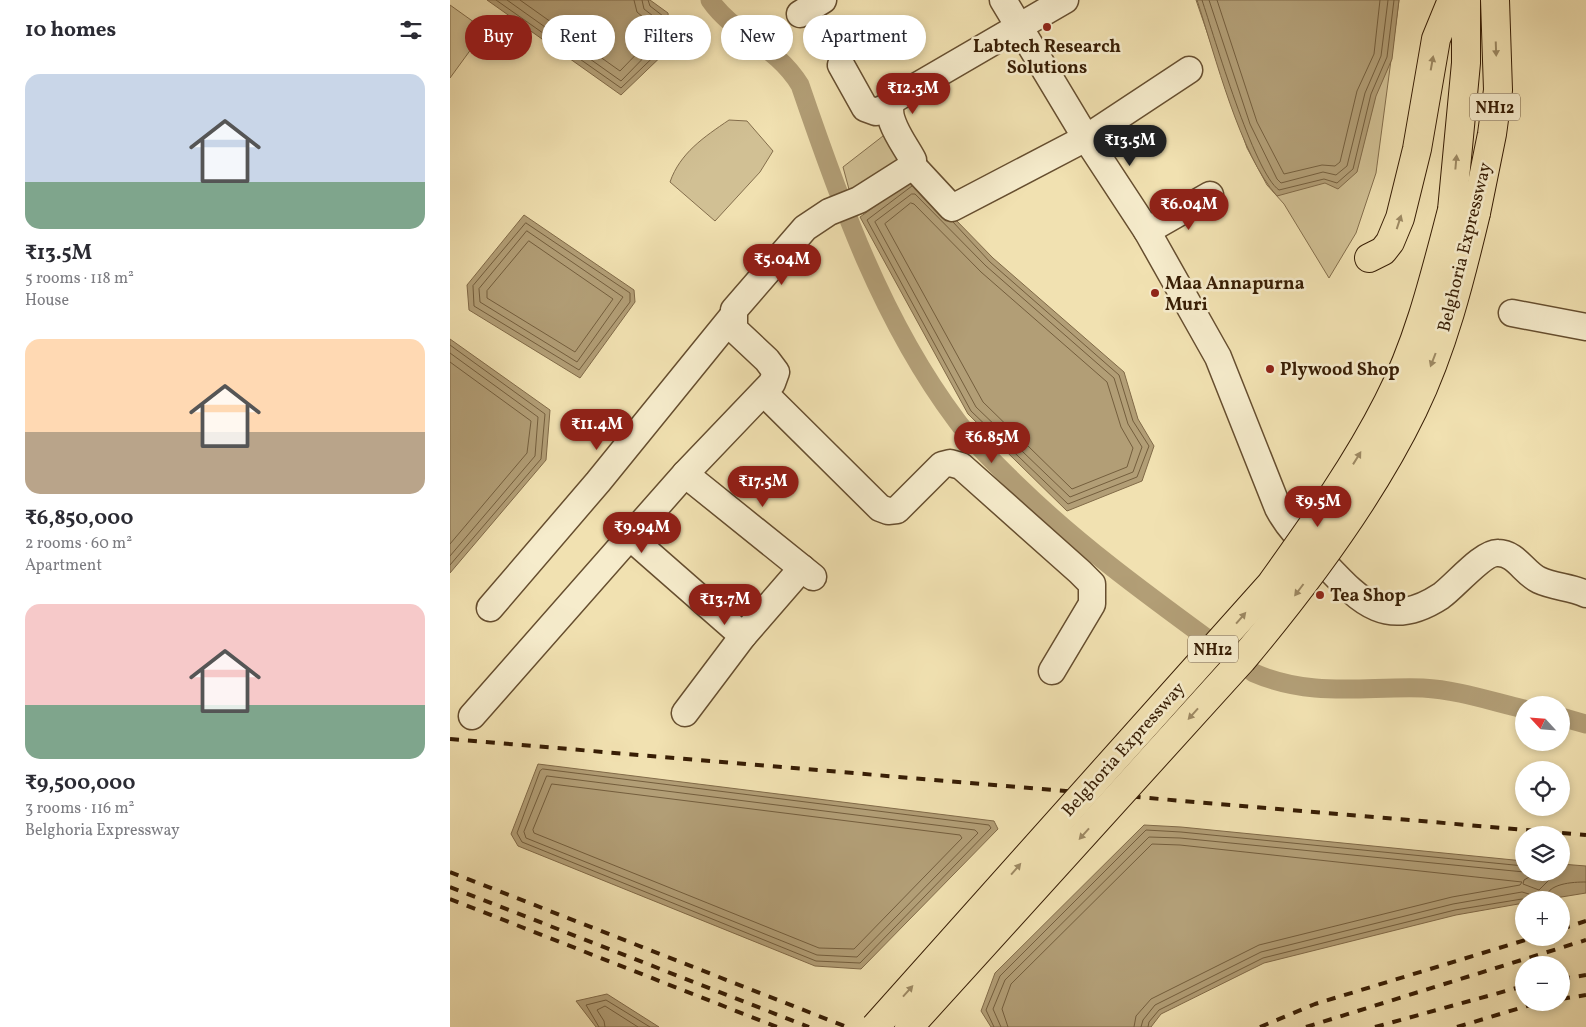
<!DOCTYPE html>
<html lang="en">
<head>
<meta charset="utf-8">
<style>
	body { margin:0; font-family:Vollkorn,serif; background:#f7f7f7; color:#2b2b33; height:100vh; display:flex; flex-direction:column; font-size:19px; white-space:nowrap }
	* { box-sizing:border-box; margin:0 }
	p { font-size:16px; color:#7c7c81 }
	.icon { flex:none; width:28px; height:28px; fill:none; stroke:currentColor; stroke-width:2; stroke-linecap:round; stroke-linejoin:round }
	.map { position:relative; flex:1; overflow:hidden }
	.side { display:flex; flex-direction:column; background:#fff; width:450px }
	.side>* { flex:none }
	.hud { position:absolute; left:15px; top:15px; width:475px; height:45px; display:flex; gap:10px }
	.needle { width:32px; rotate:296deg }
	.buttons { position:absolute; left:1065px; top:696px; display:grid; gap:10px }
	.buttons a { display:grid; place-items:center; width:55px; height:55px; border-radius:50%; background:#fff; box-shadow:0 2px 8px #0003; font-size:25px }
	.price { position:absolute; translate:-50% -42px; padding:0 11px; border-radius:18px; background:#8f2418; color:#fff; font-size:16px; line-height:32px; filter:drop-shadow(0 1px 2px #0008) }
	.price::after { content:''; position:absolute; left:50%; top:30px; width:15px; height:11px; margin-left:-8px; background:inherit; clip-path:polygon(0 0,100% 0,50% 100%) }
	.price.on { background:#222; color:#fff }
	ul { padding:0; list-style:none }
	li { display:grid; align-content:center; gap:10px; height:265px; padding:0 25px }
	li span { display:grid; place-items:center; height:155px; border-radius:15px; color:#555 }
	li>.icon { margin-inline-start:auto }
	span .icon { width:90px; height:90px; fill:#fffc; stroke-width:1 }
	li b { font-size:21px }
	h2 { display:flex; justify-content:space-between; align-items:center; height:60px; padding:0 25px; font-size:21px }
	.tag { padding:0 18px; border-radius:22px; background:#fff; box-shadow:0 2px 8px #0003; font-size:18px; line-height:45px }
	.tag.on { background:#8f2418; color:#fff }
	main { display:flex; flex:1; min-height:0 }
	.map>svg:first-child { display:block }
	.green { fill:#d1c094; stroke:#846e4c }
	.water { fill:#b29e76; stroke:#816a48 }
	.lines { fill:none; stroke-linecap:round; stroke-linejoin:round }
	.shore { stroke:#745e3d; stroke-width:1 }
	.canal { stroke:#b29e76; stroke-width:19 }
	.minor-casing { stroke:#664e2f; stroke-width:29 }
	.highway-casing { stroke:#371d04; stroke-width:30 }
	.minor { stroke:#f6eccc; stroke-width:26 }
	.highway { stroke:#f1e1b1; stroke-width:28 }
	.rail { stroke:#371d04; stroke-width:4; stroke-dasharray:9 9; stroke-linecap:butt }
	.highway-bridge-casing { stroke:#371d04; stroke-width:30; stroke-linecap:butt }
	.highway-bridge { stroke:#f1e1b1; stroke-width:28 }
	.oneway { fill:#9d8963 }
	.poi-dot { fill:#8f2418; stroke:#f6eccc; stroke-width:2 }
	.labels { text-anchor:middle; stroke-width:5; stroke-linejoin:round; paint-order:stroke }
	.shield { fill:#f6eccc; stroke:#705b40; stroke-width:1 }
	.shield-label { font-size:16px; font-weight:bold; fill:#371d04 }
	.poi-label { font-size:18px; font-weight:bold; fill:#371d04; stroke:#f6eccc; text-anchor:start }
	.street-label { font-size:18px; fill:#371d04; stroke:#f6eccc }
</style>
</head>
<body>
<main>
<section class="side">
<h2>10 homes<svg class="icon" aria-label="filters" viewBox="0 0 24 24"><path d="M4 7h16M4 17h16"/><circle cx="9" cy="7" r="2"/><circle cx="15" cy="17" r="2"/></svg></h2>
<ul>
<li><span style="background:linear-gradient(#c9d6e8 70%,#7fa58c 0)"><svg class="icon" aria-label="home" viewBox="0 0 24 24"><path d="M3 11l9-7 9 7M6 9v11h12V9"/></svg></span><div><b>₹13.5M</b><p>5 rooms · 118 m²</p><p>House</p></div></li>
<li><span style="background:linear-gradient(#ffd9b3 60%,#b9a48a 0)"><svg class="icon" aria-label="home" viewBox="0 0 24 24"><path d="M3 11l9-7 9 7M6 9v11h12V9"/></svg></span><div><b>₹6,850,000</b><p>2 rooms · 60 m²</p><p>Apartment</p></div></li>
<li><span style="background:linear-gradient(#f6c9c9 65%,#7fa58c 0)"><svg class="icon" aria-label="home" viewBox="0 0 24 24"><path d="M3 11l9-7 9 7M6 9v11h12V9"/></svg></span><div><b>₹9,500,000</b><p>3 rooms · 116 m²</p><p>Belghoria Expressway</p></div></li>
</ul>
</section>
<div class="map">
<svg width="1136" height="1027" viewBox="0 0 1136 1027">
	<rect width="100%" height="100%" fill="#f1e1b1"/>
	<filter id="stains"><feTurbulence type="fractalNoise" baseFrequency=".004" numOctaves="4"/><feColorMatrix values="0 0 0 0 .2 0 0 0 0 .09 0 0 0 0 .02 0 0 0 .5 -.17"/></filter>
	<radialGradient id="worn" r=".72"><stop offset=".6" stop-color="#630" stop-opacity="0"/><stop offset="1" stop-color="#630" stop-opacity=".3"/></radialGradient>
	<g class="green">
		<path d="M746,0h203l-23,173 -20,60 -27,45 -45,-74 -17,-19 -20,-37z"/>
		<path d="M0,5l35,25 -35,48z"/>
		<path d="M279,120l18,1 26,30 -13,21 -45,49 -45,-39c10,-29 34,-45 59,-62z"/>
		<path d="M442,129l14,32 -56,32 -7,-26z"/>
	</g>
	<g class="water">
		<path d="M37,0h163l18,13 3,34 -50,48z"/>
		<path d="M747,0h202l-7,59 -16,37 -19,76 -19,17 -13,-6 -48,13c-37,-41 -62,-141 -80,-196z"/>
		<path d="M465,178l78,80 131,114 14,47 16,27 -12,35 -75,30 -99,-97 -108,-197z"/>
		<path d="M74,215l110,75 1,12 -55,76 -111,-68 -2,-25z"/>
		<path d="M0,339l100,71 -4,50 -96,113z"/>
		<path d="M88,764l456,57 4,8 -137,140 -46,-3 -297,-120 -7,-12z"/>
		<path d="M694,825l37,2 343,34v11h37v-8l25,2v27l-43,7h-19v3l-68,12 -192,48 -103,51 -10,13h-160l-10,-16 14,-38z"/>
		<path d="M157,994l52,33h-63l-20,-26z"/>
	</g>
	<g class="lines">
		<g class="shore">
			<path d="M46,0l125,88 45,-43 -3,-29 -13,-10 -2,-6"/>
			<path d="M57,0l114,81 38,-39 -2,-23 -13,-10 -2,-9"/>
			<path d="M70,0l100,71 31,-32 -1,-16 -13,-11 -3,-12"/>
			<path d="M752,0c12,36 52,173 77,190l45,-11 13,4 16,-14 18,-75 16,-37 7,-57"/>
			<path d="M759,0l41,124 27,55 4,4 42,-11 13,3 11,-9 18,-73 16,-37 7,-56"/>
			<path d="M767,0l40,122 27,52 38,-9 13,1 5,-4 17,-71 17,-37 6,-54"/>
			<path d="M462,186l-45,34 104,191 97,93 69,-27 12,-31 -16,-25 -14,-46 -129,-113 -37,-40"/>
			<path d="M462,194h3l71,72 128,112 14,46 14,23 -9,25 -63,25 -94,-90 -101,-185z"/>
			<path d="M461,203l3,1 67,68 126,110 14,45 12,21 -6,19 -55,22 -89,-87 -98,-178z"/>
			<path d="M76,223l104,70v9l-51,68 -105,-64 -1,-20z"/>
			<path d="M77,231l96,66 -46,65 -97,-60 -1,-13z"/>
			<path d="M79,241l84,58 -38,53 -88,-54v-7z"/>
			<path d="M0,345l95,69 -4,45 -91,106"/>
			<path d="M0,353l88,64 -3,39 -85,100"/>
			<path d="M0,362l81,59 -4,32 -77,91"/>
			<path d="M93,769l446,56 2,3 -131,135 -44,-2 -294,-119 -5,-9 23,-62z"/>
			<path d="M97,776l428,54 3,3 -121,124 -40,-2 -291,-117 -2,-6z"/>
			<path d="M102,784l408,51 2,3 -108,111 -35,-1 -285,-115 -1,-3z"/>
			<path d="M1088,872l-14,8 -1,4 16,6 10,-10 -4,-8"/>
			<path d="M1095,900c1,-17 28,-18 41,-18"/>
			<path d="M149,1027l-13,-22 20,-5 44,27"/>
			<path d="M155,1027l-1,-6 -7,-11 8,-4 33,21"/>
			<path d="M544,1027l-8,-17 14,-34 146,-146 35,2 343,34"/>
			<path d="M551,1027l-8,-18 12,-29 144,-143 31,1 344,34"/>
			<path d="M558,1027l-6,-18 9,-25 141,-140 28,1 342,37 -2,3 -68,12 -193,48 -108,54 -15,17 -2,11"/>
			<path d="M691,1027l2,-7 12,-15 106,-53 192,-48 69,-12 7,2 5,6"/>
			<path d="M698,1027l1,-5 10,-12 104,-52 192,-48 67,-11 5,1"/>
		</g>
		<g class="canal">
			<path d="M260,0c25,36 66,45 90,85 40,117 82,236 157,336 17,23 40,44 60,64 73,71 156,128 237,188 58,25 110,13 169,15 35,2 67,13 101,21"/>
			<path d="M1111,717l25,7"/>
		</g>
		<g class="minor-casing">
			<g id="minor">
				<path d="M553,0l83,138 61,93 71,126 60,151c11,21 27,36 44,53 37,39 64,71 119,35 14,-10 42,-44 57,-43 18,0 26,20 41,27 15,7 32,7 47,14"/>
				<path d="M350,14l23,-14"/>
				<path d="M391,65l24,43 11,4 13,-6"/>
				<path d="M462,165l40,43 134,-70 103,-68"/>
				<path d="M697,231l63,-36"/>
				<path d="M1062,313l74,14"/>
				<path d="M314,393l116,115 8,3 9,-1 45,-45 8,-2 11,3 119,106 12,12v20l-40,67"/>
				<path d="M235,474l128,103"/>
				<path d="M180,537l113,99"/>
				<path d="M40,608l108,-126 134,-165"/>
				<path d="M235,713l58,-77 59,-68"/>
				<path d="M22,716l213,-242 87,-91 4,-11 -9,-12 -33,-31v-19l71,-82 24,-16 30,-12 52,-33 2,-7c-8,-16 -31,-43 -20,-60l172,-100"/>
			</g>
		</g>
		<g class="highway-casing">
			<g id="highway">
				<path d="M1002,210l14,-147v-63"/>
				<path d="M1026,213l16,-79 6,-44 -3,-90"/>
				<path d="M919,258l14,-7 7,-9 10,-24 17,-69 19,-110 16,-39"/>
			</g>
		</g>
		<use href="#minor" class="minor"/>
		<use href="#highway" class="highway"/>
		<g class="rail">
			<path d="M0,739l1136,96"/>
			<path d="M0,872l397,155"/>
			<path d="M0,887l359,140"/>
			<path d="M0,899l327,128"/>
			<path d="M1111,929l25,-8"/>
			<path d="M1111,979l25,-4"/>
			<path d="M1111,999l25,-4"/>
			<path d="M810,1027l55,-23 217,-66"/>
			<path d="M856,1027l280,-87"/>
			<path d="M925,1027l149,-41"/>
			<path d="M1007,1027l83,-25"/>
		</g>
		<g class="highway-bridge-casing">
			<g id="highway-bridge">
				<path d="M425,1027l396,-443c42,-59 84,-117 117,-182 31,-60 47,-127 64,-192"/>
				<path d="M459,1027l333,-367c63,-75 128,-161 171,-250 30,-62 47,-130 63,-197"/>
			</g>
		</g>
		<use href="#highway-bridge" class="highway-bridge"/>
	</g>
	<defs><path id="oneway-solid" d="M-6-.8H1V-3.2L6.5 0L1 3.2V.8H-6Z" transform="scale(1.25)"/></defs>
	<g class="oneway">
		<use href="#oneway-solid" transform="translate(1046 49) rotate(88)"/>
		<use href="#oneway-solid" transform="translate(982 63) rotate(-80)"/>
		<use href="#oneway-solid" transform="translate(1006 162) rotate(-85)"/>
		<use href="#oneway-solid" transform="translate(949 222) rotate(-72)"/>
		<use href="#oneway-solid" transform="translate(983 360) rotate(111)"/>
		<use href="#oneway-solid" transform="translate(907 458) rotate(-58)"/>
		<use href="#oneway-solid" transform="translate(849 590) rotate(127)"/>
		<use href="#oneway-solid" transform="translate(791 618) rotate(-49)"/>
		<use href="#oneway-solid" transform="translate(743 714) rotate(132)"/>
		<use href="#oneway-solid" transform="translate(634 834) rotate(132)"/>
		<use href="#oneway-solid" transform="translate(566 869) rotate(-49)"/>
		<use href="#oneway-solid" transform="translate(458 991) rotate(-48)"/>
	</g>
	<g class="poi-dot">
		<circle cx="597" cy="27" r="5"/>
		<circle cx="705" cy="293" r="5"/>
		<circle cx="820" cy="369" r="5"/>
		<circle cx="870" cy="595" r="5"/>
	</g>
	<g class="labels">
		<g class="shield">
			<rect x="1020" y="93.5" width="50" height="27" rx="4"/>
			<rect x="738" y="635.5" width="50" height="27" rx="4"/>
		</g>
		<g class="shield-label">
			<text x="1045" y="113">NH12</text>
			<text x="763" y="655">NH12</text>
		</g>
		<g class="poi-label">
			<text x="597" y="52" text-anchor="middle">Labtech Research<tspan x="597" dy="21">Solutions</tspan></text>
			<text x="715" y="289">Maa Annapurna<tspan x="715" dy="21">Muri</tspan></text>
			<text x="830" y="375">Plywood Shop</text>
			<text x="880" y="601">Tea Shop</text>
		</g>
		<g class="street-label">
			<text transform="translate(1014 247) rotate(-76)" y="6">Belghoria Expressway</text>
			<text transform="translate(673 749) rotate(-48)" y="6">Belghoria Expressway</text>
		</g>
	</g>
	<rect width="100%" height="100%" filter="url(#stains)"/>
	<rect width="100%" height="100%" fill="url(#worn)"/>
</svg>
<div class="buttons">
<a><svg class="needle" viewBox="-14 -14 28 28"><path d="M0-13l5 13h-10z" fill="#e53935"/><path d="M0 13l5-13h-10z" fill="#7c7c81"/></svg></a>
<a><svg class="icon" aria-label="locate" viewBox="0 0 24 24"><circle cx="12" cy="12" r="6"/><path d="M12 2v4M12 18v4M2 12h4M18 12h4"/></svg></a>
<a><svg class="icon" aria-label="layers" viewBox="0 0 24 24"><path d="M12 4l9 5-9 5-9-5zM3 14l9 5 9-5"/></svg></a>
<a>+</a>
<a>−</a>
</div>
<b class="price" style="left:463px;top:115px">₹12.3M</b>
<b class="price on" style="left:680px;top:167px">₹13.5M</b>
<b class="price" style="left:739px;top:231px">₹6.04M</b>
<b class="price" style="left:332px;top:286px">₹5.04M</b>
<b class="price" style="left:147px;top:451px">₹11.4M</b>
<b class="price" style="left:542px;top:464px">₹6.85M</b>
<b class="price" style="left:313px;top:508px">₹17.5M</b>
<b class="price" style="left:868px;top:528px">₹9.5M</b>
<b class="price" style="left:192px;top:554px">₹9.94M</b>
<b class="price" style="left:275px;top:626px">₹13.7M</b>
<div class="hud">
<a class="tag on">Buy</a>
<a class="tag">Rent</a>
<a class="tag">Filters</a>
<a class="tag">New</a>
<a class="tag">Apartment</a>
</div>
</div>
</main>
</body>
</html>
